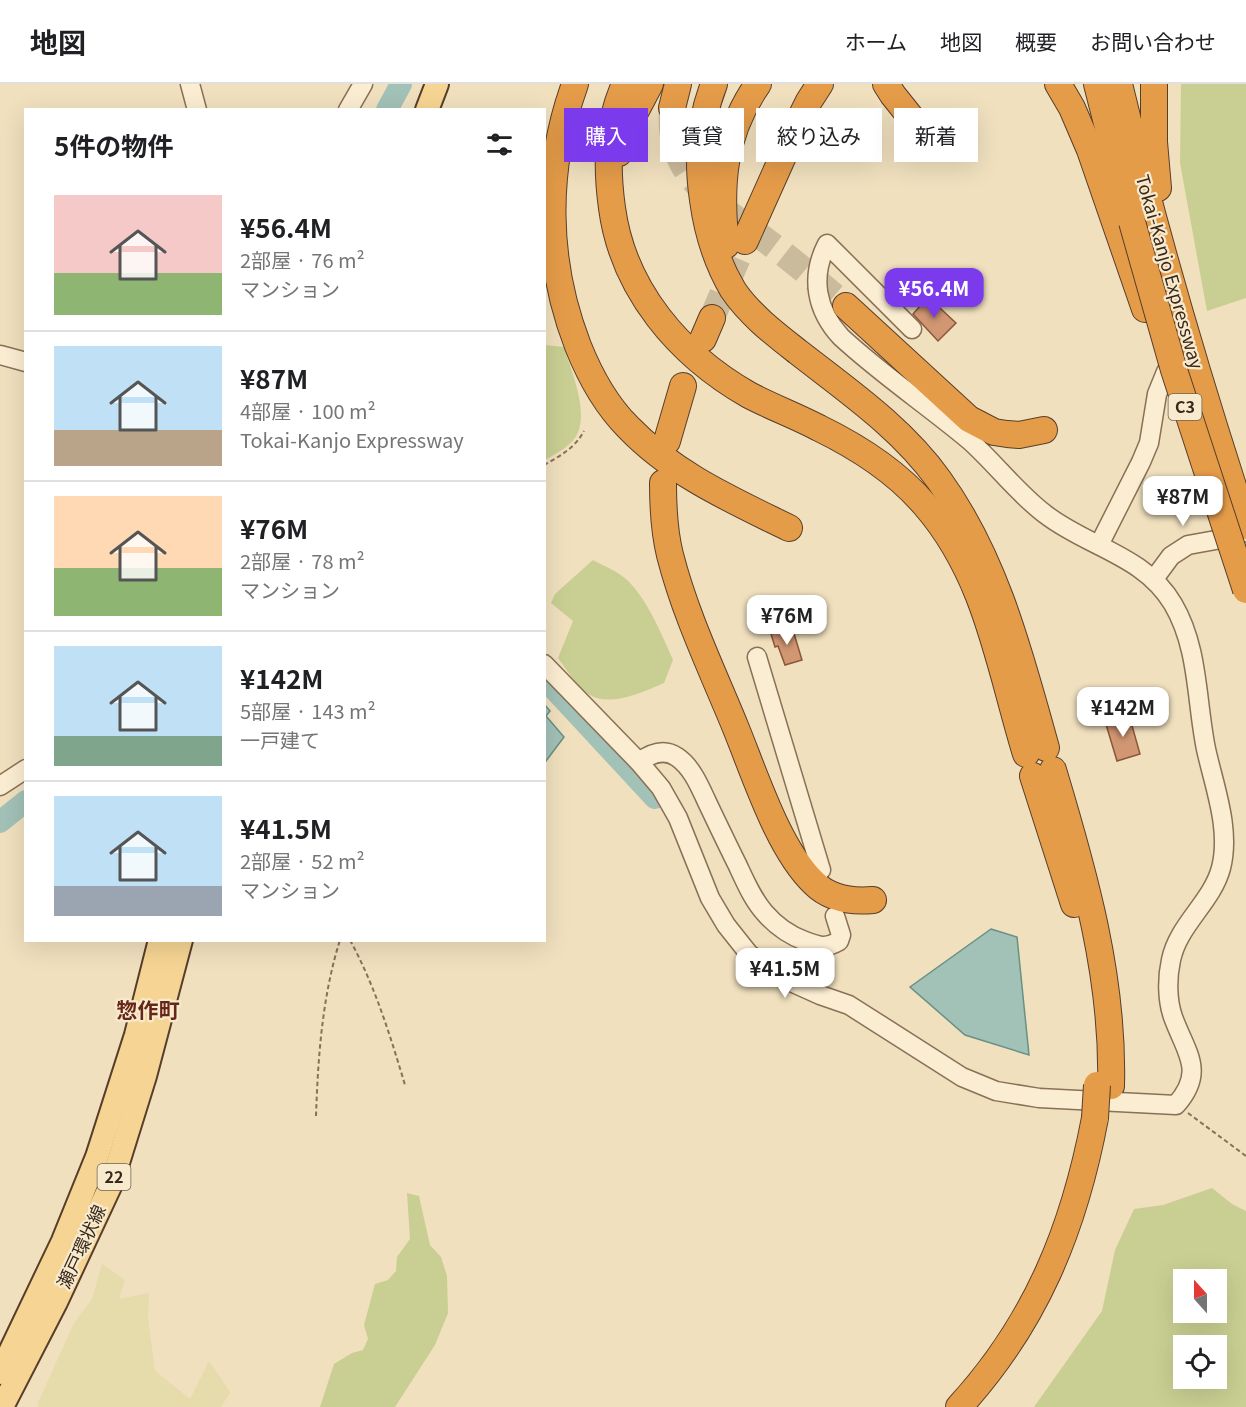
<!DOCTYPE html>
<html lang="ja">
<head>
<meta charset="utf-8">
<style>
	body { margin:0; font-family:Georgia,"Noto Sans JP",serif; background:#f6f6f6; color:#202124; height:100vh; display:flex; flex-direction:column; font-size:22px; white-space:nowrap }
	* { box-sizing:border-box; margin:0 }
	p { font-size:20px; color:#757577 }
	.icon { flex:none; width:33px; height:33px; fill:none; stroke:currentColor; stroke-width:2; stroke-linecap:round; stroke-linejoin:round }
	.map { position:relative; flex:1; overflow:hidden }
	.drawer { position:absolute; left:24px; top:24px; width:522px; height:834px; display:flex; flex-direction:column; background:#fff; border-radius:0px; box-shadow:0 6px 24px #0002 }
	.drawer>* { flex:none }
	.top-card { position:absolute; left:564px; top:24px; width:570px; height:54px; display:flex; gap:12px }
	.needle { width:39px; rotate:339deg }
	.fabs { position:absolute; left:1173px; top:1185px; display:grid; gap:12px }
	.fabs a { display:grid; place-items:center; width:54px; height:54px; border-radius:0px; background:#fff; box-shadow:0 6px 24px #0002; font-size:30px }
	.price { position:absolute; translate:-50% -51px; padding:0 14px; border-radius:12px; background:#fff; color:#222; font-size:20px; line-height:39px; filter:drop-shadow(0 2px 3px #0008) }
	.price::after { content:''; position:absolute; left:50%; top:36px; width:18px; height:14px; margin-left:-9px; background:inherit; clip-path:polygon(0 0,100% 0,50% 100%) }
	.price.active { background:#7c3aed; color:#fff }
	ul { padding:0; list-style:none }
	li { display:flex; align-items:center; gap:18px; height:150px; padding:0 30px }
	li+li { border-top:2px solid #e0e0e0 }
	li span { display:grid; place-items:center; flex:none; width:168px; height:120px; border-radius:0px; color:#555 }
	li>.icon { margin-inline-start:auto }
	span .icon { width:72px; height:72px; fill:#fffc; stroke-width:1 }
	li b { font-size:26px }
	h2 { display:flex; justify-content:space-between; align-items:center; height:72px; padding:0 30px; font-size:26px }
	.tag { padding:0 21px; border-radius:0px; background:#fff; box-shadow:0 6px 24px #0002; font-size:21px; line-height:54px }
	.tag.active { background:#7c3aed; color:#fff }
	header { display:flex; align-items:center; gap:36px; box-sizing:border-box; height:84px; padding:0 30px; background:#fff; border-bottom:2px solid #e0e0e0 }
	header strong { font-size:28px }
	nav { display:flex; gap:33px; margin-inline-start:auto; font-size:21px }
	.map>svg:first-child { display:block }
	.farmland { fill:#e6dbab }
	.green { fill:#c9cf92; fill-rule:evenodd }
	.water { fill:#a2c1b7; stroke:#699085; stroke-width:1.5 }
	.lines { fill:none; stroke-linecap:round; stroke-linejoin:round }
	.river { stroke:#a2c1b7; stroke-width:22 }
	.building { fill:#d19672; stroke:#8a573a; stroke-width:1.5 }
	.highway-tunnel { stroke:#cbbb9d; stroke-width:26; stroke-dasharray:26 13; stroke-linecap:butt }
	.minor-casing { stroke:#897056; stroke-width:21 }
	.major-casing { stroke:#573e2b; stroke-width:26 }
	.highway-casing { stroke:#573e2b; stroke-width:28 }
	.path { stroke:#897056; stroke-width:2; stroke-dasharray:4.5 3; stroke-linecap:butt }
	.minor { stroke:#fbedd2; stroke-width:18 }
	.major { stroke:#f6d493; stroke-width:22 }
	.highway { stroke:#e59c49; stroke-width:26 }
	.highway-bridge-casing { stroke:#573e2b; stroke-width:28; stroke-linecap:butt }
	.highway-bridge { stroke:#e59c49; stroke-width:26 }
	.labels { text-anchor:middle; stroke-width:4.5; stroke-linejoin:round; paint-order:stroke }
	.shield { fill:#f7eace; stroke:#716251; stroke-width:1.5 }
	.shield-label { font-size:16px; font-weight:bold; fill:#38281b }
	.street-label { font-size:18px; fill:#38281b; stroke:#f7eace }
	.quarter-label { font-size:21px; font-weight:bold; fill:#672618; stroke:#f7eace }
</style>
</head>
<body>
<header>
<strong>地図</strong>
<nav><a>ホーム</a><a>地図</a><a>概要</a><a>お問い合わせ</a></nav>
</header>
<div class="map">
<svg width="1246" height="1323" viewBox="0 0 1246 1323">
	<rect width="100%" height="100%" fill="#f0e0be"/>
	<path class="farmland" d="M102,1180l23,16 -6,19 30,-6 -1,25 7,53 35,28 19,-38 21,31 -9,15h-183v-4l36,-80 18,-24z"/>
	<g class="green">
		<path d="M1181,0h65v214l-39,13 -27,-148z"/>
		<path d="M545,261l19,2c7,24 27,68 11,91 -7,10 -20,16 -30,22z"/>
		<path d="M593,476c11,6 24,11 33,19 21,19 36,56 47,81l-9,23c-24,10 -57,27 -80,8 -10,-8 -18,-23 -26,-33l15,-37 -22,-18 4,-9z"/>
		<path d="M1212,1104l20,16 14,7v196h-212l68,-96 13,-61 19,-41 29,-4zM1184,1196h32v32h-32zM1184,1262h32v32h-32z"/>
		<path d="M407,1109l12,3 11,49 11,12 6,19 1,37 -13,32 -40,62h-75l14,-43 18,-11 11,-3 5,-11 -4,-14 11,-41 13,-4 8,-9 1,-14 13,-18z"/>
	</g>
	<g class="water">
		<path d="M545,621l5,6 -4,5 18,21 -18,24 -2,-1z"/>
		<path d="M991,845l26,8 12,118 -64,-20 -55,-48z"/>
	</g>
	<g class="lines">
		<g class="river">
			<path d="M387,26l14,-26"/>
			<path d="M544,599l9,5 102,110"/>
			<path d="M0,738l26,-21"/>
		</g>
	</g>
	<g class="building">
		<path d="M928,213l28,26 -18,18 -25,-27z"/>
		<path d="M792,543l10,33 -17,5 -7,-19 -3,1 -4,-13z"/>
		<path d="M1129,631l11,39 -23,7 -12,-40z"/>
	</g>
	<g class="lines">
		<g class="highway-tunnel">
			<path d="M672,24c-2,25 3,49 19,69 19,26 51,45 77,65 27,20 52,42 78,64"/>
			<path d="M712,234l33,-77"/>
		</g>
		<g class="minor-casing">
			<g id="minor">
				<path d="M190,0l7,26"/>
				<path d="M348,26l15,-26"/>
				<path d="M0,271l26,7"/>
				<path d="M1099,461l42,-83 8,-19 8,-49 9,-22"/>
				<path d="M1154,495l17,-23 17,-11 50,-9"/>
				<path d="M757,573l64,213"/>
				<path d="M544,580l95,98 22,26 17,30 32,80 16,27 23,29 31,23 40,18 29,10 113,72 34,14 43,7 137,7c30,-34 10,-52 -3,-88 -6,-17 -6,-39 -2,-57 7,-35 41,-58 50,-92 10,-39 -7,-82 -15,-119 -10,-49 -7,-101 -33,-145 -29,-49 -86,-57 -128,-90 -28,-21 -50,-51 -76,-74 -42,-35 -88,-66 -128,-103 -25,-27 -31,-60 -14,-93l85,85"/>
				<path d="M639,678c11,-8 25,-14 38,-5 15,10 23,30 30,45 10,21 20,42 30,62 8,17 15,34 27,48 11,13 25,23 41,29 13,5 21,8 34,0l2,-6 -6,-19"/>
				<path d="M0,702l26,-17"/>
			</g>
		</g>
		<g class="major-casing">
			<g id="major">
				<path d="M427,26l10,-26"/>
				<path d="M0,1289l63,-132 34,-84 39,-122 24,-95"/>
				<path d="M2,1323l54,-105 56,-120 33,-106 36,-136"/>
			</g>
		</g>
		<g class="highway-casing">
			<g id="highway">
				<path d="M575,0c-31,86 -30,177 3,262 12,30 28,59 50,81 45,47 104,73 161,101"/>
				<path d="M625,0c-18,40 -19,81 -13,124 11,82 67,147 137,187 23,12 47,21 70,33 39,19 77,43 106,77 62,71 74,161 101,249"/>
				<path d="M714,0c-15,38 -17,76 -11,116 4,30 14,63 30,90 17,25 42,44 65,62 50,39 104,76 141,128 57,79 81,175 107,268"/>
				<path d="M886,0l7,11 20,25"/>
				<path d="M1058,0l14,24 18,42 55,159"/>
				<path d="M1097,0l35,138"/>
				<path d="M1119,0c36,150 79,296 127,442"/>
				<path d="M1154,0v58l4,46"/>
				<path d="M672,24l6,-24"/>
				<path d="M619,69l13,-35 18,-34"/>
				<path d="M745,157l52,-116 12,-24 11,-17"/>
				<path d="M726,161c-7,-60 -3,-111 32,-161"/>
				<path d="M846,222l123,113 25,13 13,2 12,1 25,-5"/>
				<path d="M703,255l9,-21"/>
				<path d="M667,357l16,-55"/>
				<path d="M663,399c0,24 1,48 7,72 15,59 42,115 65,171 19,46 43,123 79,157 16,16 37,19 59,17"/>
				<path d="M1053,686c31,103 61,208 58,316"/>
				<path d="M1033,692l41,128"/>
				<path d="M959,1323c77,-84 115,-178 136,-289"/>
			</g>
		</g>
		<g class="path">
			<path d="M544,381c16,-9 31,-17 40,-34"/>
			<path d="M350,856c25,46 40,95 55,145"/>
			<path d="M1188,1029l58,43"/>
			<path d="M316,1032c2,-58 6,-119 24,-176"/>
		</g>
		<use href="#minor" class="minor"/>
		<use href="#major" class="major"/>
		<use href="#highway" class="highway"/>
		<g class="highway-bridge-casing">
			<g id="highway-bridge">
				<path d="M1132,138l42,148 72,220"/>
				<path d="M1095,1034l2,-33"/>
			</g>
		</g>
		<use href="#highway-bridge" class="highway-bridge"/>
	</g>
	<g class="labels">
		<g class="shield">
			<rect x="1168.5" y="310" width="33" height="26" rx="4.5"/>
			<rect x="97.5" y="1080" width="33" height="26" rx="4.5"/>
		</g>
		<g class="shield-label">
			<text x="1185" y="329">C3</text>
			<text x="114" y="1099">22</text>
		</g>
		<g class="street-label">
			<text transform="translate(1169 188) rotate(74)" y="6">Tokai-Kanjo Expressway</text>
			<text transform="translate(82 1163) rotate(-65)" y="6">瀬戸環状線</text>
		</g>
		<g class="quarter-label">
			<text x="148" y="934">惣作町</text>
		</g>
	</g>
</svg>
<div class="fabs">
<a><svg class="needle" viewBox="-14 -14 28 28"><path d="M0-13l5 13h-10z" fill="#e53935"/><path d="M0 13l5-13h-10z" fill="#757577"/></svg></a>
<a><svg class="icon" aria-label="locate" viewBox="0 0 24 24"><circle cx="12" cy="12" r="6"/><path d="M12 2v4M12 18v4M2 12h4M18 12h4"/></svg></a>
</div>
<b class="price active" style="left:934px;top:235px">¥56.4M</b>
<b class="price" style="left:1183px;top:443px">¥87M</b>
<b class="price" style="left:787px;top:562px">¥76M</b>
<b class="price" style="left:1123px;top:654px">¥142M</b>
<b class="price" style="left:785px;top:915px">¥41.5M</b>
<div class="top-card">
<a class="tag active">購入</a>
<a class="tag">賃貸</a>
<a class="tag">絞り込み</a>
<a class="tag">新着</a>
</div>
<section class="drawer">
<h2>5件の物件<svg class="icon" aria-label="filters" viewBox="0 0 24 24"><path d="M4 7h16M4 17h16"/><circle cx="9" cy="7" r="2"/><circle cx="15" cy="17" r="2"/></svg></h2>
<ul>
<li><span style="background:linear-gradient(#f6c9c9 65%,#8fb573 0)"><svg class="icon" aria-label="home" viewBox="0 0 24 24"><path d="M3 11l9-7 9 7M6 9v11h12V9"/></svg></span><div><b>¥56.4M</b><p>2部屋 · 76 m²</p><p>マンション</p></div></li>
<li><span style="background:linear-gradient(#bfe0f5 70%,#b9a48a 0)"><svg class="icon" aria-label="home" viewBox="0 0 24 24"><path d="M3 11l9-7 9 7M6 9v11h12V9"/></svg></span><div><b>¥87M</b><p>4部屋 · 100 m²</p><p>Tokai-Kanjo Expressway</p></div></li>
<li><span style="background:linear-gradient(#ffd9b3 60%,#8fb573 0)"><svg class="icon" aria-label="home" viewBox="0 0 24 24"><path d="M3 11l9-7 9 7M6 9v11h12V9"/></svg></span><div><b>¥76M</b><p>2部屋 · 78 m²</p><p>マンション</p></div></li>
<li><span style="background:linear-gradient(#bfe0f5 75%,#7fa58c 0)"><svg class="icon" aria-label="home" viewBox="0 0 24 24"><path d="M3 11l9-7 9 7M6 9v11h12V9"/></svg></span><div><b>¥142M</b><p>5部屋 · 143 m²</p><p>一戸建て</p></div></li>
<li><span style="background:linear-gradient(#bfe0f5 75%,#9aa5b1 0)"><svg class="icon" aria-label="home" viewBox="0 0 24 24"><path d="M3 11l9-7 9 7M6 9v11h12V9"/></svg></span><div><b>¥41.5M</b><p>2部屋 · 52 m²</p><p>マンション</p></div></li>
</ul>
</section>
</div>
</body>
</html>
